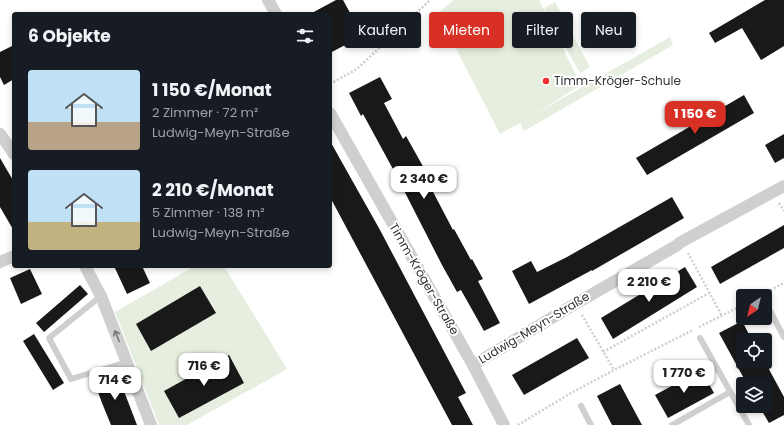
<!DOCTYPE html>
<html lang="de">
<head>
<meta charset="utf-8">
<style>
	body { margin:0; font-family:Poppins,sans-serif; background:#242831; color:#f1f3f6; height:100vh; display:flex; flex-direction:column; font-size:15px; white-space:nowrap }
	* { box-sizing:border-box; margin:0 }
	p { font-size:13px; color:#9ea1a6 }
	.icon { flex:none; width:22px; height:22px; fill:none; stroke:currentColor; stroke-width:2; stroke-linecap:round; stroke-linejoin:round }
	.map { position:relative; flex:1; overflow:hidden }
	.sheet { position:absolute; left:12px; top:12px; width:320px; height:256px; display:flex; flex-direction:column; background:#171b24; border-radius:4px; box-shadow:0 2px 6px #0003 }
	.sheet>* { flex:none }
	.hud { position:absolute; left:344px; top:12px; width:380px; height:36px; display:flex; gap:8px }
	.needle { width:26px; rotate:215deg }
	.fabs { position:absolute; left:736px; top:289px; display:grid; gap:8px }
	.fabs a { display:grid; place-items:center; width:36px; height:36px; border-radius:4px; background:#171b24; box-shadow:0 2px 6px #0003; font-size:20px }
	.price { position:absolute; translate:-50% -34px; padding:0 9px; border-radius:8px; background:#fff; color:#222; font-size:13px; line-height:26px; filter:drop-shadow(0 1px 2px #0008) }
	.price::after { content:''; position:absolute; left:50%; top:24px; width:12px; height:9px; margin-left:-6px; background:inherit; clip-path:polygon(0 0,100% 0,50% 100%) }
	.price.selected { background:#d93025; color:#fff }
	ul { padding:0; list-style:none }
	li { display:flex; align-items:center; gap:12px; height:100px; padding:0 16px }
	li span { display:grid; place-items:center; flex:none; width:112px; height:80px; border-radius:4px; color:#555 }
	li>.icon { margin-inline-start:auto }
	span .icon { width:48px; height:48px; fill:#fffc; stroke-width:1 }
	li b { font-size:17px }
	h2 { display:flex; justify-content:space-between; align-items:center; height:48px; padding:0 16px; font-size:17px }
	.pill { padding:0 14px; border-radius:4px; background:#171b24; box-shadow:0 2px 6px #0003; font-size:14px; line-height:36px }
	.pill.selected { background:#d93025; color:#fff }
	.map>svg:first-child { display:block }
	.green { fill:#e6efdf }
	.building { fill:#191919 }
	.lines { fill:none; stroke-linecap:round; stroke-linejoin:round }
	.path { stroke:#cfcfcf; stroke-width:2.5; stroke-dasharray:2 2; stroke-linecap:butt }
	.lane { stroke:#cfcfcf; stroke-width:6 }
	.street { stroke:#cfcfcf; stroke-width:12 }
	.oneway { stroke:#797979 }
	.poi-dot { fill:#f22d2b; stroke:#fff; stroke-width:1.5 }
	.labels { text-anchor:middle; stroke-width:4; stroke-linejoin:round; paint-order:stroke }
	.poi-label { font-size:12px; fill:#323232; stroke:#fff; text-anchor:start }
	.street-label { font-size:12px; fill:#323232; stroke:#fff }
</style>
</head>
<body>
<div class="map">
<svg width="784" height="425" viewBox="0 0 784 425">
	<rect width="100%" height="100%" fill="#fff"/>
	<g class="green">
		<path d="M453,0h86l42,85 -48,30 137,-78 3,8 -149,86 -4,-8 -20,11 -62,-120z"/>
		<path d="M555,2l35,65 -10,6 -36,-65z"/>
		<path d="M195,266h29l63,103 -100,56h-28l-44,-113z"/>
	</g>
	<g class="building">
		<path d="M336,0h7l11,20 2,-1 8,16 -34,18v-39h-20z"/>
		<path d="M765,0h19v46l-23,14 -19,-32 -27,15 -6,-10z"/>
		<path d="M14,45v34l-10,6 -4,-8v-25z"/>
		<path d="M380,77l12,22 -8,4 19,36 3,-3 28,50 -3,2 22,42 1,-1 17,31 1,-1 11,20 -5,2 22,42 -16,8 -23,-41 -4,2 -15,-27 -48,-94 -31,-57 -2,2 -12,-23z"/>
		<path d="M744,95l10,18 -107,62 -11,-17z"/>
		<path d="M784,134v24l-9,5 -10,-18z"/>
		<path d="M330,141l50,89 86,163 -8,4 15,28h-21l-122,-228z"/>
		<path d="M0,158l14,24v49l-14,-24z"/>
		<path d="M672,197l12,21 -92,53v-1l-63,34 -17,-33 19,-10 6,11 30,-15z"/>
		<path d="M784,225v23l-64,36 -9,-17z"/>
		<path d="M114,266h28l8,17 -23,11z"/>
		<path d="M685,267l12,20 -84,52 -12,-21z"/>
		<path d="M30,269l12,25 -21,10 -11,-26z"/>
		<path d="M80,285l8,9 -44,38 -8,-9z"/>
		<path d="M200,286l16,27 -65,38 -15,-27z"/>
		<path d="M742,321l10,19h-9v22h22l19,35v18l-15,8 -10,-17h6v-22h-18l-28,-51z"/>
		<path d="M34,334l30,49 -11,7 -30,-49z"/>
		<path d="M577,338l12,20 -65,37 -12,-20z"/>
		<path d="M229,355l15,28 -65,35 -15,-27z"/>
		<path d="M701,370l13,23 -46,25 -13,-23z"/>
		<path d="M117,373l20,52h-26l-9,-22 -8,-22z"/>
		<path d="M620,384l22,41h-30l-15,-29z"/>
	</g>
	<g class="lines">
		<g class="path">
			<path d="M330,84l27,-15 73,-69"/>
			<path d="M779,203l5,8"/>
			<path d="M688,253l34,63"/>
			<path d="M760,296l24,-13"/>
			<path d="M582,315l32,55"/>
			<path d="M699,327l44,-22"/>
			<path d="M603,352l106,-59"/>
			<path d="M518,425l53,-32 43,-23 79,-40"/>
		</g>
		<g class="lane">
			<path d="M101,296l-52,42 22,41 56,-17"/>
			<path d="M769,309l15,28"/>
			<path d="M700,338l49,87"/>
			<path d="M581,406l10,19"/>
			<path d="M672,425l58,-33"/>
		</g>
		<g class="street">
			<path d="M268,0l8,14"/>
			<path d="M330,113l143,252 31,60"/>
			<path d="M0,134l14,20"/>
			<path d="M0,262l14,-6"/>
			<path d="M85,266l16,30 50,129"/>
			<path d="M473,365l102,-61 101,-58 5,-4 103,-56"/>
		</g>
	</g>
	<defs><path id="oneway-shaft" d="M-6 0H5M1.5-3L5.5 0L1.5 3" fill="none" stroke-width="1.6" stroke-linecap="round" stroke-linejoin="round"/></defs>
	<use class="oneway" href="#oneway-shaft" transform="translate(117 336) rotate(-112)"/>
	<circle class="poi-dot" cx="546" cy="81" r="4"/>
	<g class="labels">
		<g class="poi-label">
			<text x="554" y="85">Timm-Kröger-Schule</text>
		</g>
		<g class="street-label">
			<text transform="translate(424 279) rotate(60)" y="4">Timm-Kröger-Straße</text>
			<text transform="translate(534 328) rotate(-31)" y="4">Ludwig-Meyn-Straße</text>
		</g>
	</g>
</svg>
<div class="fabs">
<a><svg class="needle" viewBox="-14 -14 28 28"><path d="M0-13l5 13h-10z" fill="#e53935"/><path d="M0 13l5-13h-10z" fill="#9ea1a6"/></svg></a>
<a><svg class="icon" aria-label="locate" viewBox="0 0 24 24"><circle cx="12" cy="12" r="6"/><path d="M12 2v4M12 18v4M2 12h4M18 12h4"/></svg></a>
<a><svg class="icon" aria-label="layers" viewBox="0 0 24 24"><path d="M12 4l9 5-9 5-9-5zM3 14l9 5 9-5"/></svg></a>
</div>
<b class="price selected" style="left:695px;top:135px">1 150 €</b>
<b class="price" style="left:424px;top:200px">2 340 €</b>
<b class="price" style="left:649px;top:303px">2 210 €</b>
<b class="price" style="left:204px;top:387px">716 €</b>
<b class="price" style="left:684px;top:394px">1 770 €</b>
<b class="price" style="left:115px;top:401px">714 €</b>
<div class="hud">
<a class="pill">Kaufen</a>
<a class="pill selected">Mieten</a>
<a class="pill">Filter</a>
<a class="pill">Neu</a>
</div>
<section class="sheet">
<h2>6 Objekte<svg class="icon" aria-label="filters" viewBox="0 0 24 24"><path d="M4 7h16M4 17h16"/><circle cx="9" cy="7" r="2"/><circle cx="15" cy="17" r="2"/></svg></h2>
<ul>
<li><span style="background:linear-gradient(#bfe0f5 65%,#b9a48a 0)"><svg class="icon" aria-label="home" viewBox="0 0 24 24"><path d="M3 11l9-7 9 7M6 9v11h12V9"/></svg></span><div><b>1 150 €/Monat</b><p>2 Zimmer · 72 m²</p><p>Ludwig-Meyn-Straße</p></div></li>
<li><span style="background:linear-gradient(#bfe0f5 65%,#c2b280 0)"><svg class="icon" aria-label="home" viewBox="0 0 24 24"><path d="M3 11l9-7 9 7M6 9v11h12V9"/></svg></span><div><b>2 210 €/Monat</b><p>5 Zimmer · 138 m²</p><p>Ludwig-Meyn-Straße</p></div></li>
</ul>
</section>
</div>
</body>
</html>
